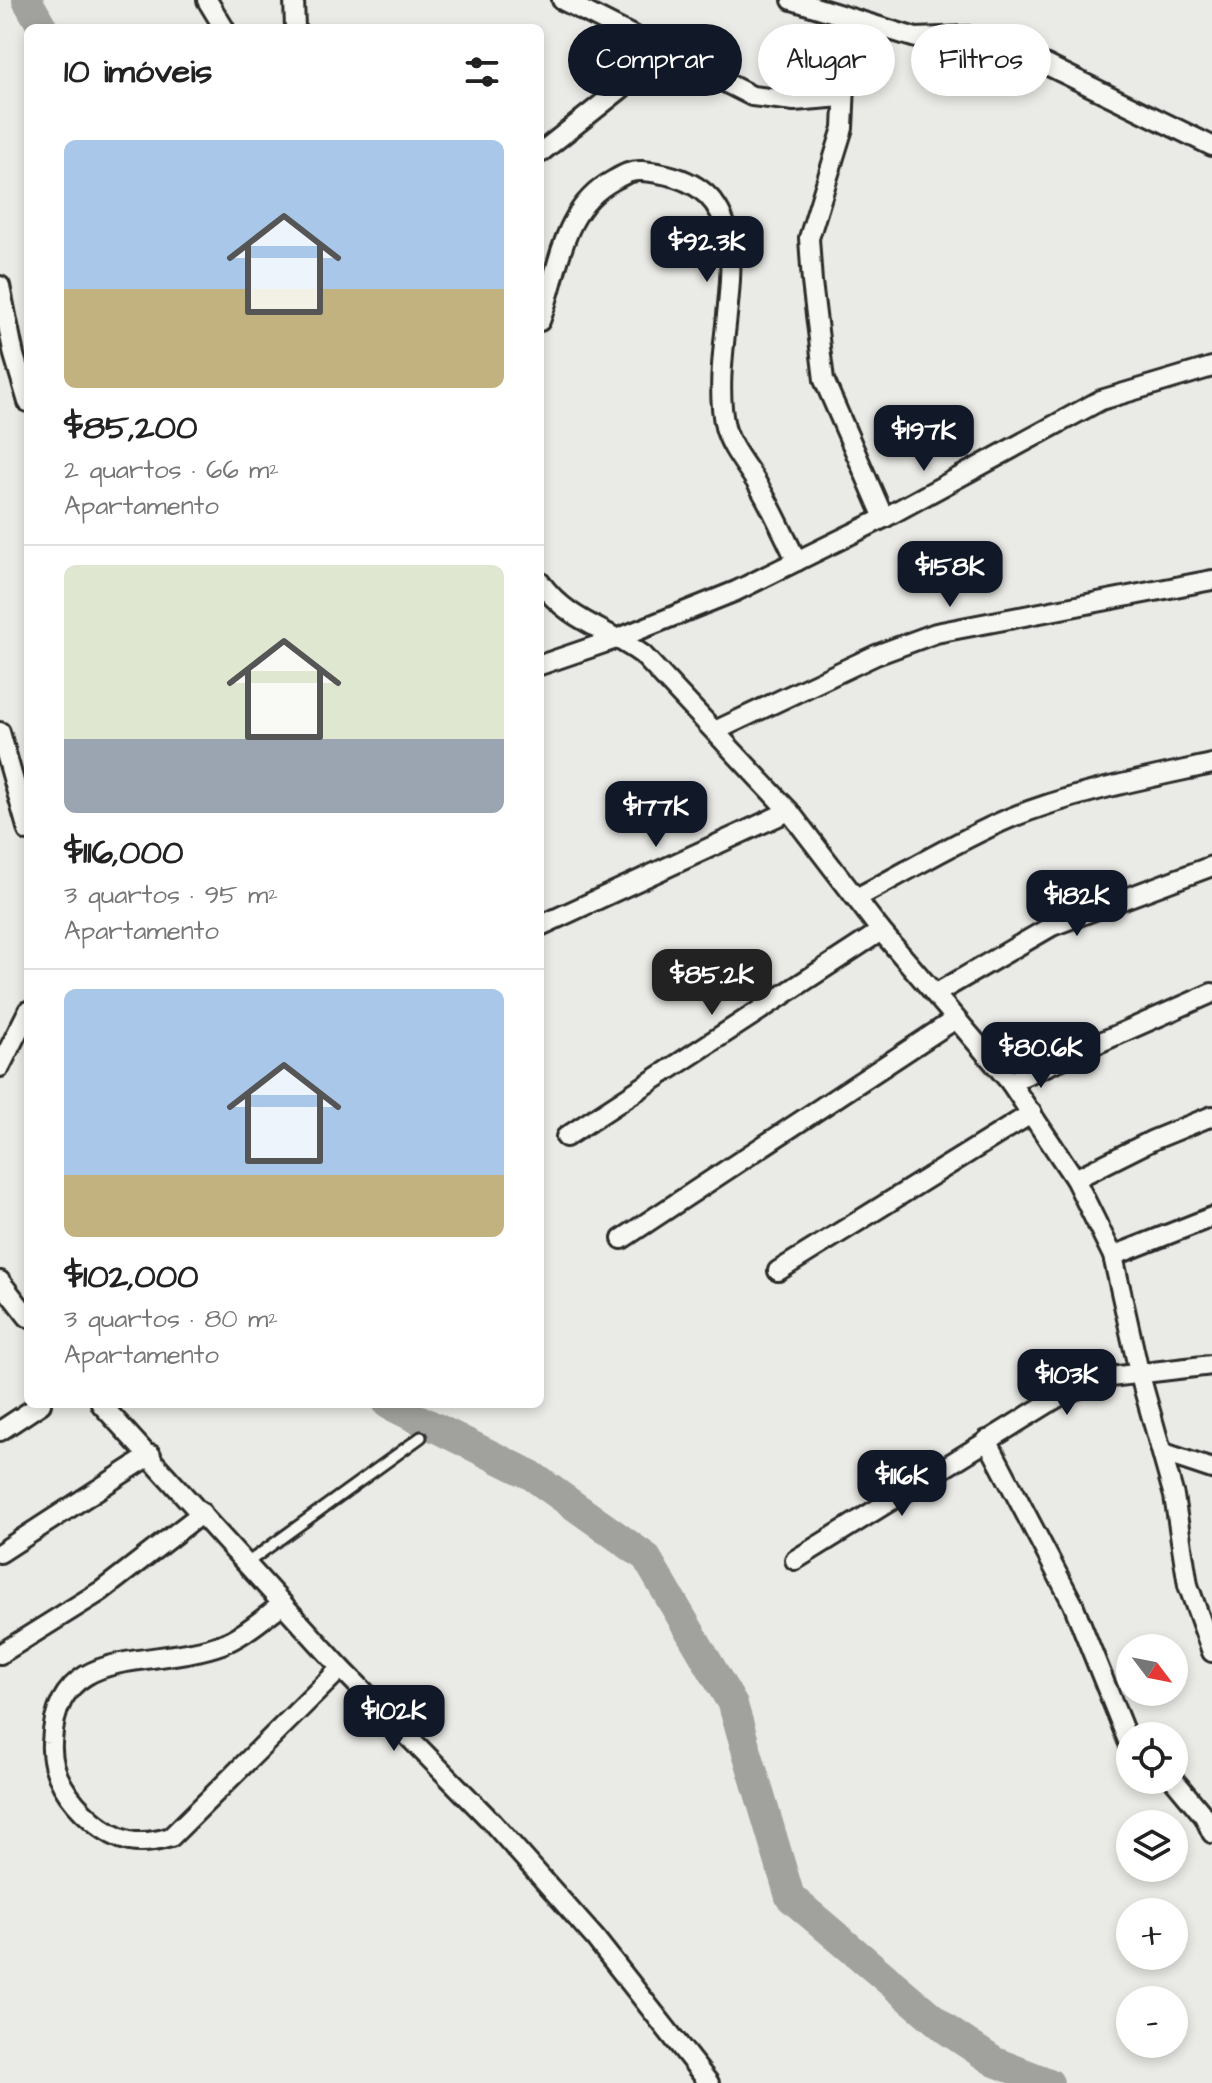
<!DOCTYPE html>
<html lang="pt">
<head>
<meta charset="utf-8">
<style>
	body { margin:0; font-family:"Architects Daughter",sans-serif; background:#f2f2f2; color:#222; height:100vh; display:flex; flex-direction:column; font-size:30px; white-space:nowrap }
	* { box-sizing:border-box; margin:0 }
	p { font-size:26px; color:#767676 }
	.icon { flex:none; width:44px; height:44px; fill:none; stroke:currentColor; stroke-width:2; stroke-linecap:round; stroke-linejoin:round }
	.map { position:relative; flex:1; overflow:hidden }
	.side { position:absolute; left:24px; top:24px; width:520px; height:1384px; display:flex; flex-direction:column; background:#fff; border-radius:12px; box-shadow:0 4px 12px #0003 }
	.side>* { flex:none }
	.banner { position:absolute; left:568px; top:24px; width:524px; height:72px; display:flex; gap:16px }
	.needle { width:52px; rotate:122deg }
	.buttons { position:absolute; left:1116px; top:1634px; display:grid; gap:16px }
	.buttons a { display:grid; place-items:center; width:72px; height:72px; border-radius:50%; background:#fff; box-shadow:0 4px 12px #0003; font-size:40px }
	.price { position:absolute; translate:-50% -68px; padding:0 18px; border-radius:16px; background:#111827; color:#fff; font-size:26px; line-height:52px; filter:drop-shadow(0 2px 4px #0008) }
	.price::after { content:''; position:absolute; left:50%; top:48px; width:24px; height:18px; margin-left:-12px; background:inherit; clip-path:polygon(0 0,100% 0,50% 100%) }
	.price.on { background:#222; color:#fff }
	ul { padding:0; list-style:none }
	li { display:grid; align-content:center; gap:16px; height:424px; padding:0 40px }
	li+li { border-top:2px solid #e0e0e0 }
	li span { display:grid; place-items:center; height:248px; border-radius:12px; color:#555 }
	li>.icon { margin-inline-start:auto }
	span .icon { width:144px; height:144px; fill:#fffc; stroke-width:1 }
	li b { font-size:34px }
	h2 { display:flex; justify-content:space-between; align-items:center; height:96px; padding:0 40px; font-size:34px }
	.tag { padding:0 28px; border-radius:36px; background:#fff; box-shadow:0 4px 12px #0003; font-size:28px; line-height:72px }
	.tag.on { background:#111827; color:#fff }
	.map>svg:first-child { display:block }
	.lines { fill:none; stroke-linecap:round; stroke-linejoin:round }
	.river { stroke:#a1a19e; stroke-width:30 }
	.lane-casing { stroke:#2b2b2b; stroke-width:15 }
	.street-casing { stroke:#2b2b2b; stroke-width:24 }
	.lane { stroke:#f6f6f2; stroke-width:9 }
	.street { stroke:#f6f6f2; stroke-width:18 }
</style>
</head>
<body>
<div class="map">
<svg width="1212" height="2083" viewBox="0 0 1212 2083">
	<rect width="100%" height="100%" fill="#eaeae6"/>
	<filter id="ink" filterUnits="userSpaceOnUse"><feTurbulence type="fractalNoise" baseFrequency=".0125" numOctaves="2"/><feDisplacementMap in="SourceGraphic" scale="16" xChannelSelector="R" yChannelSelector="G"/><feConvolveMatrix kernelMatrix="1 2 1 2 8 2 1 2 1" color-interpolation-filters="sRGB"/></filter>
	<g filter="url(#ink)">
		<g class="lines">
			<g class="river">
				<path d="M27,0l16,28"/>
				<path d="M388,1404l143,71 115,82 87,148 57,192 157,133 48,32 54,21"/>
			</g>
			<g class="lane-casing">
				<path id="lane" d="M247,1563l174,-126"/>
			</g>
			<g class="street-casing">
				<g id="street">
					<path d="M207,0l17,28"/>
					<path d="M294,0l1,28"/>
					<path d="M562,0l190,96 42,5 48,-4"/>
					<path d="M792,0l124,38 51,-2 43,11 202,99"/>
					<path d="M848,20l-5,108 -34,110 3,44 12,98 60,138"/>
					<path d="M540,153l82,-65 36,-39"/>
					<path d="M0,286l14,69 14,47"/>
					<path d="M540,321c20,-52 20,-112 74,-141 9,-5 17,-10 28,-9 147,12 61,161 83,256 6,22 22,39 33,58 15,24 26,51 39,76"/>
					<path d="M540,582c29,40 65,45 103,73l146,156 92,120 129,151 65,97 38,77 26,116 35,124 14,89 24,67"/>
					<path d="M540,665l79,-27 117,-47 148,-73 217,-118 111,-33"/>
					<path d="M717,730l159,-75 60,-22 276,-53"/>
					<path d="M0,732l28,99"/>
					<path d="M858,897c50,-26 100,-57 152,-79 65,-26 134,-39 202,-54"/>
					<path d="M540,926l249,-115"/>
					<path d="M935,994l117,-68 160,-60"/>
					<path d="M0,1067l28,-56"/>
					<path d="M1010,1082l202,-89"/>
					<path d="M566,1137l315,-206"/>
					<path d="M1075,1179l78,-39 59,-24"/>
					<path d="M622,1239l332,-219"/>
					<path d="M1113,1256l99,-39"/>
					<path d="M778,1271l254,-158"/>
					<path d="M0,1281l28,36"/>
					<path d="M101,1404l240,264 151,154 103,116 114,145"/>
					<path d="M0,1431l41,-27"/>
					<path d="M987,1440l86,164 57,142"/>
					<path d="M1164,1453l48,16"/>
					<path d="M0,1553l151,-98"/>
					<path d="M795,1560l268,-166 47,-17 102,-12"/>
					<path d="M283,1604c-19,13 -39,32 -61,40 -70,26 -166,-3 -170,99 -2,30 17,58 41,78 26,22 45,26 78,16l170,-169"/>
					<path d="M0,1654l101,-63 101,-78"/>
					<path d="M1174,1780l30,36 8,17"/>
				</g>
			</g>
			<use href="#lane" class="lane"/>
			<use href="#street" class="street"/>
		</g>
	</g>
</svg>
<div class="buttons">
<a><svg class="needle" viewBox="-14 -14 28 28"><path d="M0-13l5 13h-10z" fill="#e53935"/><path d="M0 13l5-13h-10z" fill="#767676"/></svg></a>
<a><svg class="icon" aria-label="locate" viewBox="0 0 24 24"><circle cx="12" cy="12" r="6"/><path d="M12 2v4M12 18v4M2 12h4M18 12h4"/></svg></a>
<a><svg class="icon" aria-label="layers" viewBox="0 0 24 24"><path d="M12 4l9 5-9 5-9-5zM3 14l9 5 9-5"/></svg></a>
<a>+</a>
<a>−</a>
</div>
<b class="price" style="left:707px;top:284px">$92.3K</b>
<b class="price" style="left:924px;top:473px">$197K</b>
<b class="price" style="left:950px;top:609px">$158K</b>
<b class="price" style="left:656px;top:849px">$177K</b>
<b class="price" style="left:1077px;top:938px">$182K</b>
<b class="price on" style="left:712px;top:1017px">$85.2K</b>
<b class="price" style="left:1041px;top:1090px">$80.6K</b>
<b class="price" style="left:1067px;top:1417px">$103K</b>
<b class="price" style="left:902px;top:1518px">$116K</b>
<b class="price" style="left:394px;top:1753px">$102K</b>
<div class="banner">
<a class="tag on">Comprar</a>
<a class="tag">Alugar</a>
<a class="tag">Filtros</a>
</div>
<section class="side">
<h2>10 imóveis<svg class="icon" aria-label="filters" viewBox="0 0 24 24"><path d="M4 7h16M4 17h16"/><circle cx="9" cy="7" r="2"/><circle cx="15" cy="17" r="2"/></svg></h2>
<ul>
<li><span style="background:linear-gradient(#a9c7e8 60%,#c2b280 0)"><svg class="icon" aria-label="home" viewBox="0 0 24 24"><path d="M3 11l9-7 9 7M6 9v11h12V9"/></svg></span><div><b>$85,200</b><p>2 quartos · 66 m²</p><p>Apartamento</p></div></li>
<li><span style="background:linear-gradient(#dfe7d0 70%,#9aa5b1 0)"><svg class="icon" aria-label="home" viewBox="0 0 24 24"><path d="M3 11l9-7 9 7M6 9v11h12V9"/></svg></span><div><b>$116,000</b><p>3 quartos · 95 m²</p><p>Apartamento</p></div></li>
<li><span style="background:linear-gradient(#a9c7e8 75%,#c2b280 0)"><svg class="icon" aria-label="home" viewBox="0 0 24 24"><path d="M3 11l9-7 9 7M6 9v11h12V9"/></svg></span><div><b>$102,000</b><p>3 quartos · 80 m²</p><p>Apartamento</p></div></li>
</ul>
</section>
</div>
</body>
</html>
